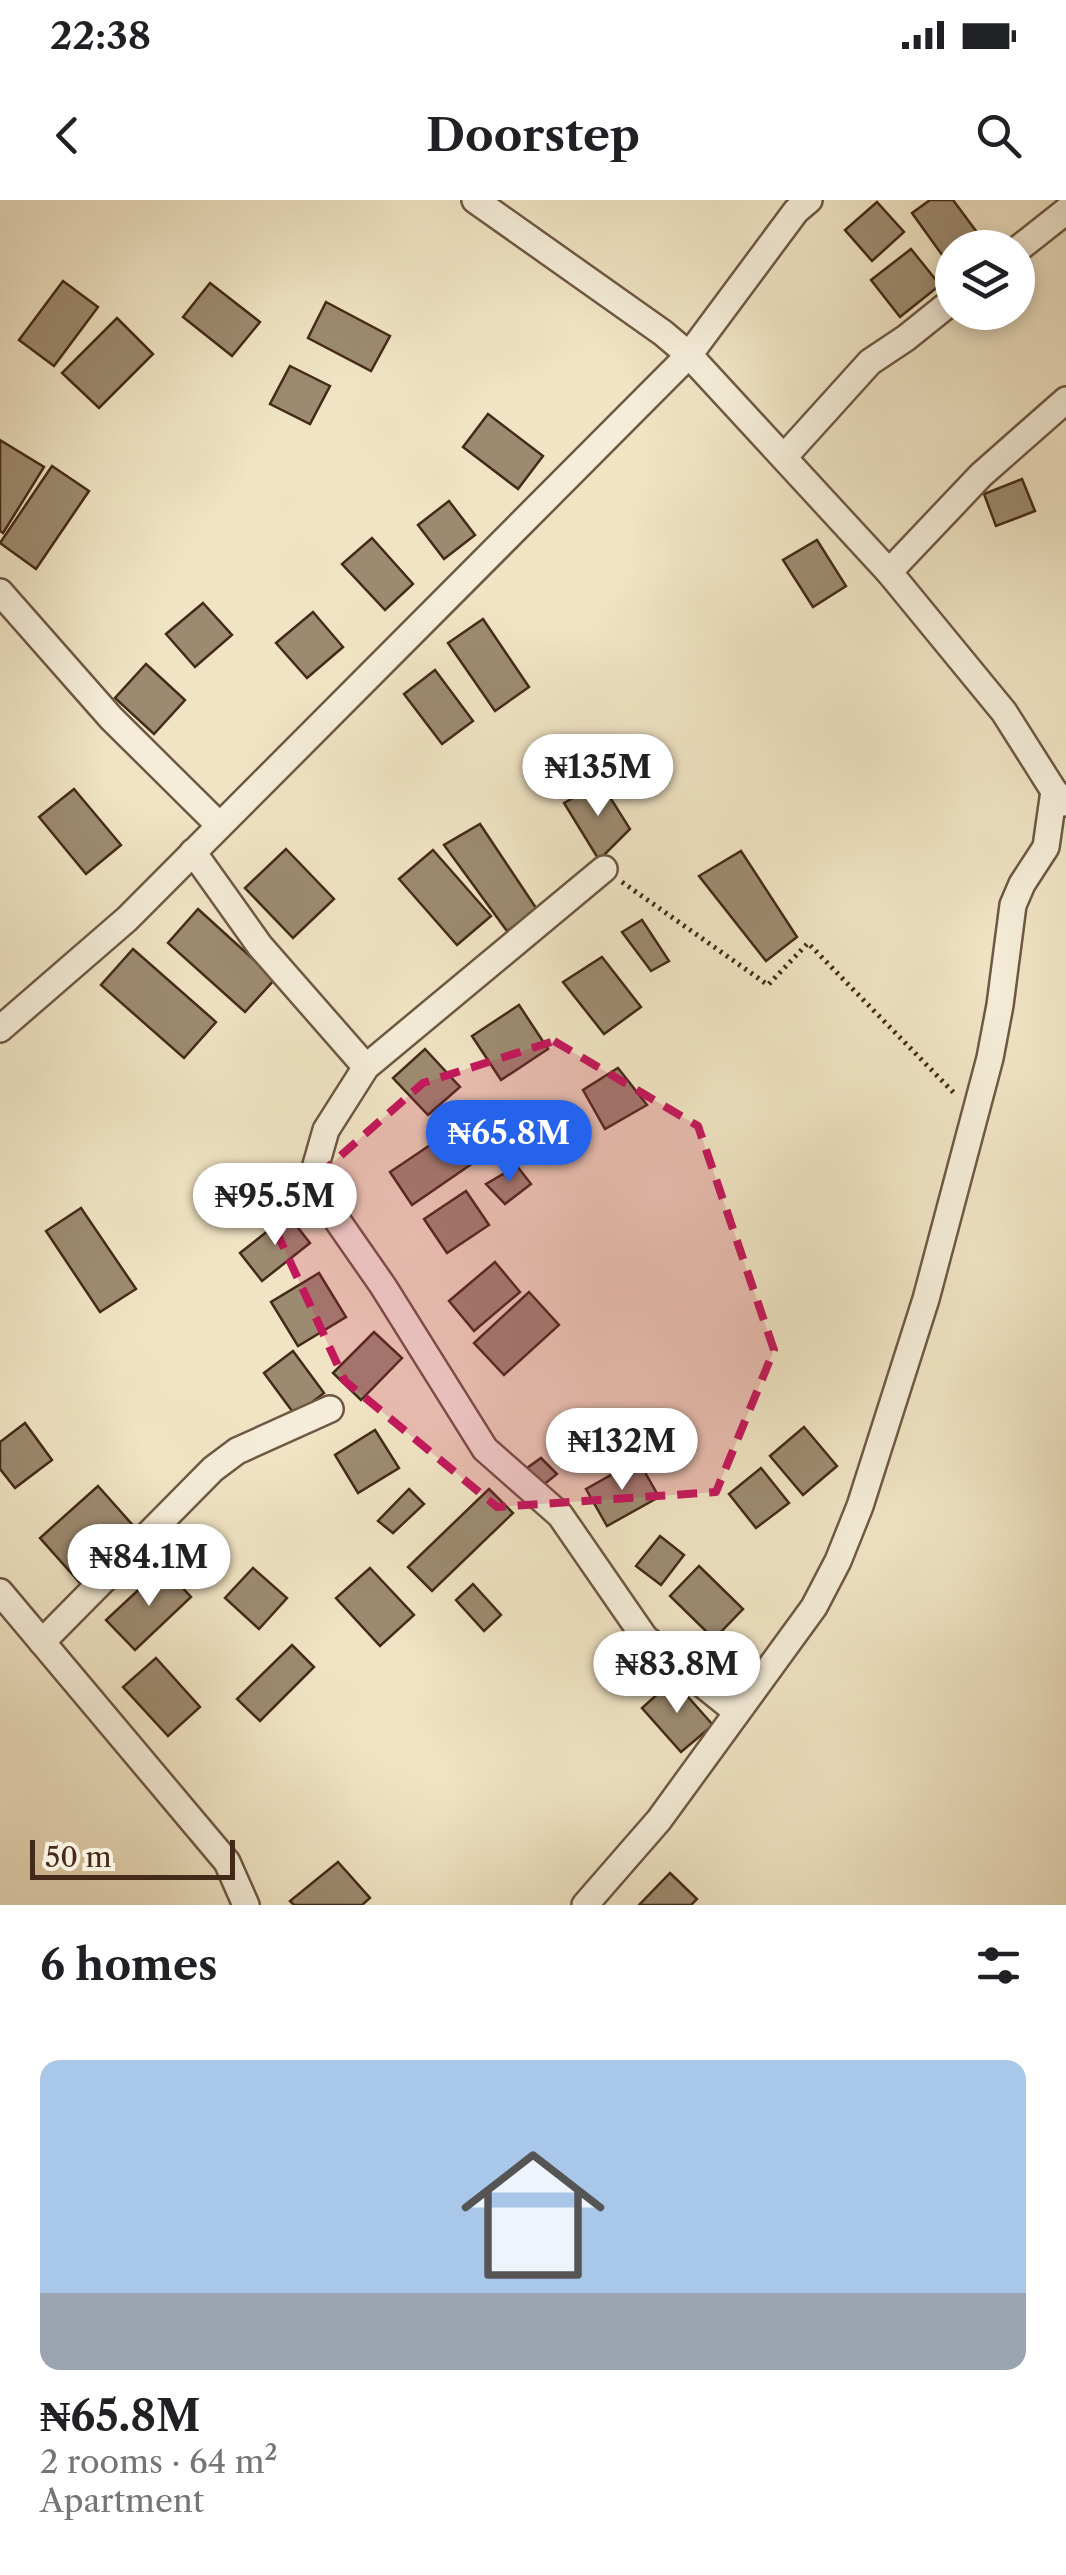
<!DOCTYPE html>
<html lang="en">
<head>
<meta charset="utf-8">
<style>
	body { margin:0; font-family:"Libre Caslon Text",serif; background:#f2f2f2; color:#202124; height:100vh; display:flex; flex-direction:column; font-size:38px; white-space:nowrap }
	* { box-sizing:border-box; margin:0 }
	p { font-size:32px; color:#757577 }
	.icon { flex:none; width:55px; height:55px; fill:none; stroke:currentColor; stroke-width:2; stroke-linecap:round; stroke-linejoin:round }
	.map { position:relative; height:1705px; overflow:hidden }
	.sheet { display:flex; flex-direction:column; background:#fff; flex:1 }
	.sheet>* { flex:none }
	.fabs { position:absolute; left:935px; top:30px; display:grid; gap:20px }
	.fabs a { display:grid; place-items:center; width:100px; height:100px; border-radius:50%; background:#fff; box-shadow:0 5px 15px #0003; font-size:50px }
	.scale { position:absolute; left:30px; bottom:25px; width:205px; box-sizing:border-box; padding-left:10px; border:5px solid #442a18; border-top:0; font-size:28px; line-height:35px; white-space:nowrap; color:#442a18; -webkit-text-stroke:8px #f5edd9; paint-order:stroke }
	.price { position:absolute; translate:-50% -85px; padding:0 22px; border-radius:35px; background:#fff; color:#222; font-size:32px; line-height:65px; filter:drop-shadow(0 2px 5px #0008) }
	.price::after { content:''; position:absolute; left:50%; top:60px; width:30px; height:22px; margin-left:-15px; background:inherit; clip-path:polygon(0 0,100% 0,50% 100%) }
	.price.on { background:#2563eb; color:#fff }
	ul { padding:0; list-style:none }
	li { display:grid; align-content:center; gap:20px; height:530px; padding:0 40px }
	li+li { border-top:2px solid #e0e0e0 }
	li span { display:grid; place-items:center; height:310px; border-radius:20px; color:#555 }
	li>.icon { margin-inline-start:auto }
	span .icon { width:180px; height:180px; fill:#fffc; stroke-width:1 }
	li b { font-size:42px }
	h2 { display:flex; justify-content:space-between; align-items:center; height:120px; padding:0 40px; font-size:42px }
	.status { display:flex; justify-content:space-between; align-items:center; height:70px; padding:0 50px; background:#fff; direction:ltr }
	.status svg { height:28px; fill:currentColor }
	header { display:flex; justify-content:space-between; align-items:center; height:130px; padding:0 40px; background:#fff; font-size:45px; font-weight:800 }
	.map>svg:first-child { display:block }
	.building { fill:#9d8b71; stroke:#442a18; stroke-width:2.5 }
	.lines { fill:none; stroke-linecap:round; stroke-linejoin:round }
	.minor-casing { stroke:#6f5843; stroke-width:30 }
	.path { stroke:#442a18; stroke-width:5; stroke-dasharray:2.5 5; stroke-linecap:butt }
	.minor { stroke:#f5edd9; stroke-width:25 }
	.marked { fill:#c2185b; fill-opacity:0.2; stroke:#c2185b; stroke-width:8; stroke-dasharray:20 12; stroke-linejoin:round }
</style>
</head>
<body>
<div class="status"><b>22:38</b><svg viewBox="0 0 49 12"><path d="M0 12V9h3v3zM5 12V6h3v6zM10 12V3h3v9zM15 12V0h3v12zM26 1h20v11H26zM47 4h2v5h-2z"/></svg></div>
<header><svg class="icon" aria-label="back" viewBox="0 0 24 24"><path d="M15 5l-7 7 7 7"/></svg>Doorstep<svg class="icon" aria-label="search" viewBox="0 0 24 24"><circle cx="10" cy="10" r="6"/><path d="M15 15l6 6"/></svg></header>
<div class="map">
<svg width="1066" height="1705" viewBox="0 0 1066 1705">
	<rect width="100%" height="100%" fill="#f0e4c4"/>
	<filter id="stains"><feTurbulence type="fractalNoise" baseFrequency=".002" numOctaves="4"/><feColorMatrix values="0 0 0 0 .2 0 0 0 0 .09 0 0 0 0 .02 0 0 0 .5 -.17"/></filter>
	<radialGradient id="worn" r=".72"><stop offset=".6" stop-color="#630" stop-opacity="0"/><stop offset="1" stop-color="#630" stop-opacity=".3"/></radialGradient>
	<g class="building">
		<path d="M930,0h23l26,35 -18,13h-9v6l-7,5 -33,-46z"/>
		<path d="M877,2l27,30 -32,29 -27,-31z"/>
		<path d="M911,49l29,36 -40,32 -29,-37z"/>
		<path d="M63,81l35,26 -44,59 -35,-26z"/>
		<path d="M210,83l50,39 -28,34 -49,-39z"/>
		<path d="M326,102l64,34 -19,35 -63,-33z"/>
		<path d="M117,118l36,36 -54,54 -37,-35z"/>
		<path d="M290,166l40,20 -20,38 -40,-20z"/>
		<path d="M488,214l55,42 -25,33 -55,-42z"/>
		<path d="M0,240l44,27 -41,66 -3,-2z"/>
		<path d="M52,266l37,25 -53,78 -36,-26z"/>
		<path d="M1022,279l13,32 -39,15 -12,-32z"/>
		<path d="M449,301l26,34 -31,24 -26,-34z"/>
		<path d="M372,338l41,46 -28,26 -43,-46z"/>
		<path d="M817,340l29,46 -33,21 -30,-47z"/>
		<path d="M203,403l29,32 -37,32 -29,-33z"/>
		<path d="M313,412l30,35 -36,31 -31,-35z"/>
		<path d="M483,419l46,68 -34,24 -47,-68z"/>
		<path d="M146,464l39,36 -31,34 -39,-36z"/>
		<path d="M435,470l38,51 -31,23 -38,-50z"/>
		<path d="M601,583l29,46 -31,31 -35,-57z"/>
		<path d="M74,589l47,56 -35,29 -47,-57z"/>
		<path d="M480,624l58,87 -31,20 -63,-86z"/>
		<path d="M286,649l48,50 -41,39 -48,-50z"/>
		<path d="M433,650l58,66 -34,29 -58,-66z"/>
		<path d="M741,651l56,86 -31,24 -67,-85z"/>
		<path d="M198,709l77,70 -30,33 -77,-69z"/>
		<path d="M642,720l27,41 -18,10 -29,-39z"/>
		<path d="M133,749l83,73 -32,36 -83,-73z"/>
		<path d="M602,757l39,50 -37,27 -41,-52z"/>
		<path d="M519,805l29,44 -47,31 -29,-44z"/>
		<path d="M425,849l35,38 -32,28 -35,-37z"/>
		<path d="M618,868l29,37 -42,24 -22,-39z"/>
		<path d="M454,929l22,32 -64,44 -22,-33z"/>
		<path d="M517,966l14,18 -26,20 -19,-20z"/>
		<path d="M466,991l23,34 -42,28 -23,-34z"/>
		<path d="M81,1008l55,81 -36,23 -54,-81z"/>
		<path d="M288,1015l22,28 -48,38 -22,-28z"/>
		<path d="M495,1062l25,30 -46,39 -25,-30z"/>
		<path d="M319,1073l27,44 -48,29 -27,-44z"/>
		<path d="M529,1092l30,33 -55,50 -30,-32z"/>
		<path d="M374,1132l28,26 -41,42 -28,-27z"/>
		<path d="M293,1151l31,42 -29,22 -31,-42z"/>
		<path d="M25,1223l27,37 -37,28 -15,-19v-27z"/>
		<path d="M804,1227l33,39 -34,29 -33,-39z"/>
		<path d="M375,1230l24,38 -41,25 -23,-38z"/>
		<path d="M541,1258l16,16 -20,16 -17,-17z"/>
		<path d="M638,1260l21,37 -52,29 -21,-37z"/>
		<path d="M761,1268l28,35 -33,25 -27,-34z"/>
		<path d="M98,1286l40,45 -58,52 -40,-45z"/>
		<path d="M409,1289l15,15 -31,29 -15,-12z"/>
		<path d="M489,1289l24,24 -81,78 -24,-24z"/>
		<path d="M660,1336l24,19 -23,30 -25,-19z"/>
		<path d="M699,1366l44,43 -29,30 -44,-43z"/>
		<path d="M163,1367l28,30 -56,53 -29,-30z"/>
		<path d="M253,1368l34,30 -28,31 -34,-31z"/>
		<path d="M370,1368l44,47 -34,31 -44,-48z"/>
		<path d="M473,1384l28,31 -17,16 -28,-31z"/>
		<path d="M292,1445l22,22 -54,54 -23,-22z"/>
		<path d="M156,1458l44,49 -32,29 -45,-49z"/>
		<path d="M673,1480l40,45 -32,27 -39,-44z"/>
		<path d="M338,1662l32,36 -8,7h-68l-4,-4z"/>
		<path d="M670,1673l27,26 -6,6h-52z"/>
	</g>
	<g class="lines">
		<g class="minor-casing">
			<g id="minor">
				<path d="M475,0l188,133 26,22 200,217 115,140 50,79 10,12"/>
				<path d="M1018,49l48,-38"/>
				<path d="M785,256l85,-94 36,-24 46,-37"/>
				<path d="M889,372l92,-97 85,-75"/>
				<path d="M0,392l111,126 108,107"/>
				<path d="M193,652l67,94 106,121"/>
				<path d="M604,669l-238,198 -40,63 -12,42 14,35 55,79 102,163 75,66 85,123 92,74"/>
				<path d="M0,829l127,-110 562,-564 107,-144 13,-11"/>
				<path d="M0,1392l227,270 19,43"/>
				<path d="M42,1442l171,-173 24,-18 93,-42"/>
				<path d="M585,1705l74,-85 155,-213 24,-46 22,-55 66,-207 64,-241 10,-53 13,-100 9,-21 24,-37 8,-56"/>
			</g>
		</g>
		<path class="path" d="M622,682l146,103 40,-42 146,150"/>
		<use href="#minor" class="minor"/>
	</g>
	<path class="marked" d="M554,841l144,85 76,224 -58,142 -219,15 -152,-126 -75,-163 153,-135z"/>
	<rect width="100%" height="100%" filter="url(#stains)"/>
	<rect width="100%" height="100%" fill="url(#worn)"/>
</svg>
<div class="fabs">
<a><svg class="icon" aria-label="layers" viewBox="0 0 24 24"><path d="M12 4l9 5-9 5-9-5zM3 14l9 5 9-5"/></svg></a>
</div>
<div class="scale">50 m</div>
<b class="price" style="left:598px;top:619px">₦135M</b>
<b class="price on" style="left:509px;top:985px">₦65.8M</b>
<b class="price" style="left:275px;top:1048px">₦95.5M</b>
<b class="price" style="left:622px;top:1293px">₦132M</b>
<b class="price" style="left:149px;top:1409px">₦84.1M</b>
<b class="price" style="left:677px;top:1516px">₦83.8M</b>
</div>
<section class="sheet">
<h2>6 homes<svg class="icon" aria-label="filters" viewBox="0 0 24 24"><path d="M4 7h16M4 17h16"/><circle cx="9" cy="7" r="2"/><circle cx="15" cy="17" r="2"/></svg></h2>
<ul>
<li><span style="background:linear-gradient(#a9c7e8 75%,#9aa5b1 0)"><svg class="icon" aria-label="home" viewBox="0 0 24 24"><path d="M3 11l9-7 9 7M6 9v11h12V9"/></svg></span><div><b>₦65.8M</b><p>2 rooms · 64 m²</p><p>Apartment</p></div></li>
</ul>
</section>
</body>
</html>
